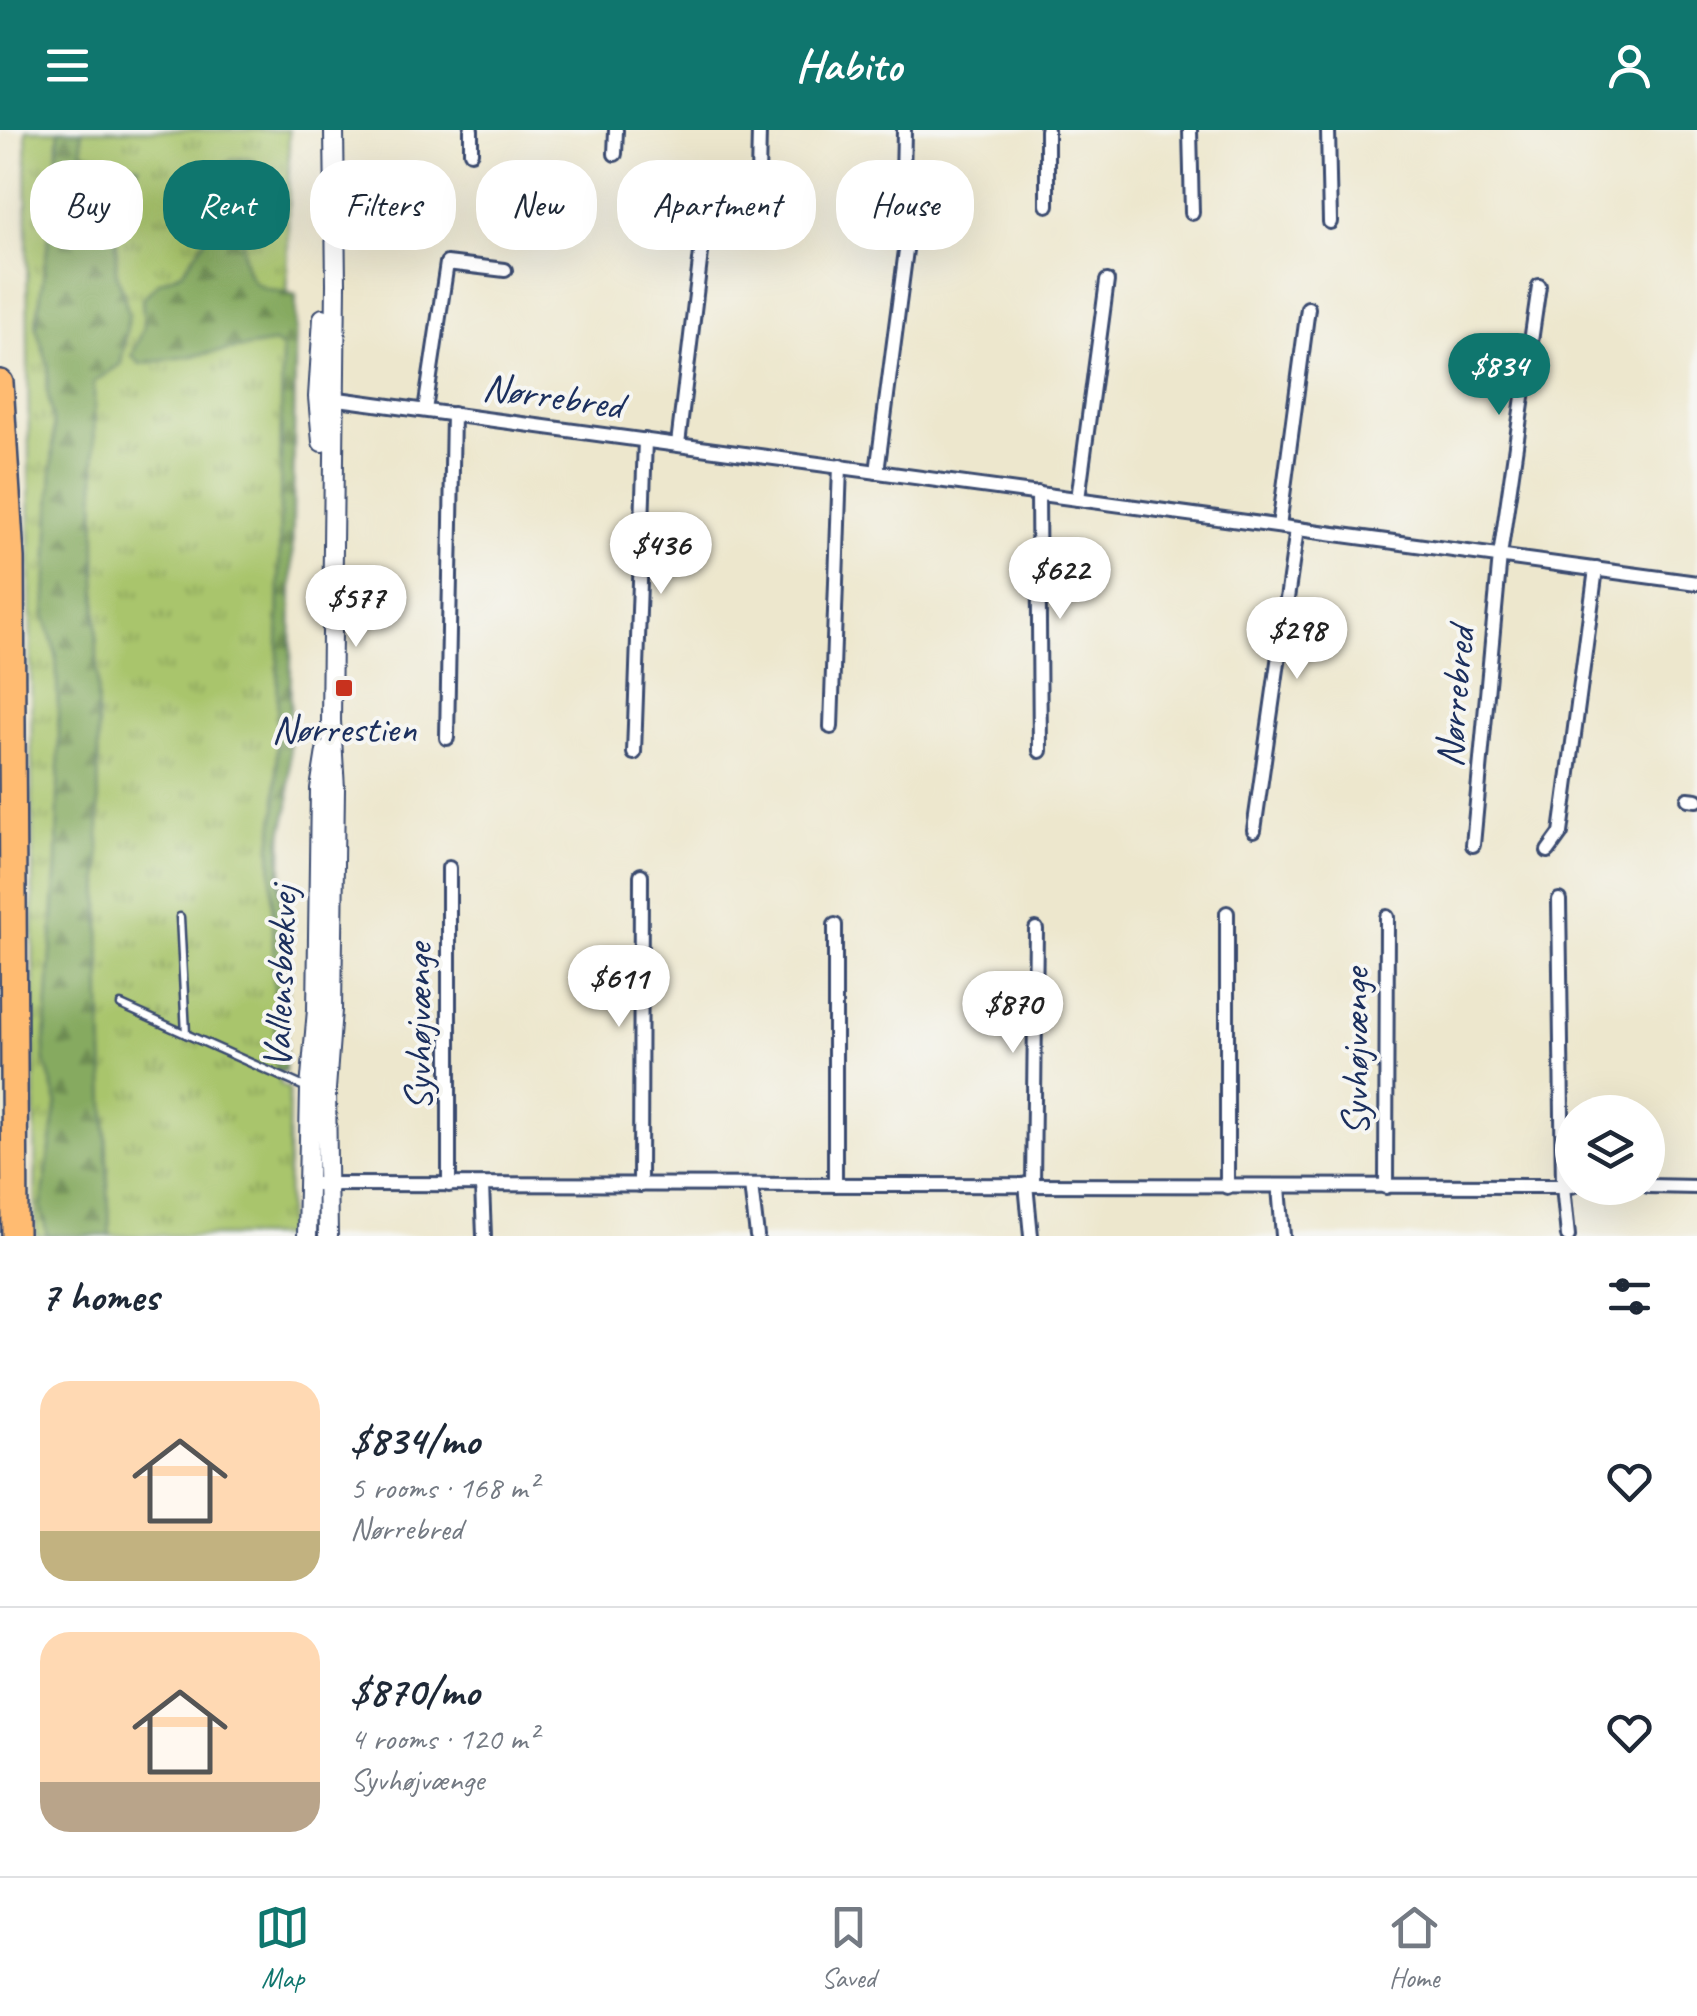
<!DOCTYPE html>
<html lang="en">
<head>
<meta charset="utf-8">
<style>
	body { margin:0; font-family:Caveat,sans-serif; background:#f6f6f7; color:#1f2937; height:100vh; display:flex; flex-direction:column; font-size:38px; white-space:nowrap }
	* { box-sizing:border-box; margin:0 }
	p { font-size:32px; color:#747a83 }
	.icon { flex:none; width:55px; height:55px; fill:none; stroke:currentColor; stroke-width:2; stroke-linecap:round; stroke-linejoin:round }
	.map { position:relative; height:1106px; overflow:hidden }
	.side { display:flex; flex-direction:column; background:#fff; flex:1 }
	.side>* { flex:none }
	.banner { position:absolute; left:30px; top:30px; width:1000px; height:90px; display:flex; gap:20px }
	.controls { position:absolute; left:1555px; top:965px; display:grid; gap:20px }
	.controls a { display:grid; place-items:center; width:110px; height:110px; border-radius:50%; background:#fff; box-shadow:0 10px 40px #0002; font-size:50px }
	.price { position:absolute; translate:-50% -85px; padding:0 22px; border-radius:35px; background:#fff; color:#222; font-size:32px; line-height:65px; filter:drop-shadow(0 2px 5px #0008) }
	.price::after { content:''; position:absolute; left:50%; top:60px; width:30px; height:22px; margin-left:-15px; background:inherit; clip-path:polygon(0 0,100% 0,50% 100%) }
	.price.active { background:#0f766e; color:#fff }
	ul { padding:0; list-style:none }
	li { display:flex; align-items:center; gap:30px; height:250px; padding:0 40px }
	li+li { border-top:2px solid #e0e1e3 }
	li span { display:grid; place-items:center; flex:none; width:280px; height:200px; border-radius:30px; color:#555 }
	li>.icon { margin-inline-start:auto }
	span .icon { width:120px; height:120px; fill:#fffc; stroke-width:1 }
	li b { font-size:42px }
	h2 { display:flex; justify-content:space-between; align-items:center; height:120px; padding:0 40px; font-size:42px }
	.chip { padding:0 35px; border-radius:40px; background:#fff; box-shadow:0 10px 40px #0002; font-size:35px; line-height:90px }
	.chip.active { background:#0f766e; color:#fff }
	header { display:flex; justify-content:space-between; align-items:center; height:130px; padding:0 40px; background:#0f766e; color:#fff; font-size:45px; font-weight:700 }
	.tabs { display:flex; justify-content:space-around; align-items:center; height:140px; border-top:2px solid #e0e1e3; background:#fff; font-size:28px; color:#747a83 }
	.tabs a { display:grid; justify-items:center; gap:5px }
	.tabs .active { color:#0f766e }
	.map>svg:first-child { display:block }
	.grass { fill:url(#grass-tufts); stroke:#627a65; stroke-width:2.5 }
	.forest { fill:url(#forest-firs); stroke:#506c5f; stroke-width:2.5 }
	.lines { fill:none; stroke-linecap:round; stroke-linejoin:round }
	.service-casing { stroke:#3a4b6f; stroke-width:11 }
	.minor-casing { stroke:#3a4b6f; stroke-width:18 }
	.tertiary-casing { stroke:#3a4b6f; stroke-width:22 }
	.motorway-casing { stroke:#3a4b6f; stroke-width:30 }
	.service { stroke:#fff; stroke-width:6 }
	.minor { stroke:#fff; stroke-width:12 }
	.tertiary { stroke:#fff; stroke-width:18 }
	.motorway { stroke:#ffbb71; stroke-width:25 }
	.poi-dot { fill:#c8321e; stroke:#f6f6f2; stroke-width:4 }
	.labels { text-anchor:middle; stroke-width:8; stroke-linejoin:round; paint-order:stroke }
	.street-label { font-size:40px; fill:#1b2f5e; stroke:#f6f6f2 }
	.poi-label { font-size:40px; fill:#1b2f5e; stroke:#f6f6f2 }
</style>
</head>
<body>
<header><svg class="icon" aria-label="menu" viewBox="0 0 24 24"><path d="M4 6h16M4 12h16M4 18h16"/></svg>Habito<svg class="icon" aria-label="person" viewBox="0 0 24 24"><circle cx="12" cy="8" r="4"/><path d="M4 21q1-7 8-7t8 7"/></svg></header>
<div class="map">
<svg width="1697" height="1106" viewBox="0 0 1697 1106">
	<defs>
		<pattern id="grass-tufts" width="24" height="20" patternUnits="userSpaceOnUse" patternTransform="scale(2.5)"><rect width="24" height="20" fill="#a9c56c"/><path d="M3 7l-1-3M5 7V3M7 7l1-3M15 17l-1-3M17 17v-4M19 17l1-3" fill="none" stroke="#89a05c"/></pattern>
		<pattern id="forest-firs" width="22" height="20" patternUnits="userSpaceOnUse" patternTransform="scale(2.5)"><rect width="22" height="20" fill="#86aa60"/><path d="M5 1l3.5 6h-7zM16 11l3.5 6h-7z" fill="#6d8b52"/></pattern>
	</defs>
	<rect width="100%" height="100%" fill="#f6f6f2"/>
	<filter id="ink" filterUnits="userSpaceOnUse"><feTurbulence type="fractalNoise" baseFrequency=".01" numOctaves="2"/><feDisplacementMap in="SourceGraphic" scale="20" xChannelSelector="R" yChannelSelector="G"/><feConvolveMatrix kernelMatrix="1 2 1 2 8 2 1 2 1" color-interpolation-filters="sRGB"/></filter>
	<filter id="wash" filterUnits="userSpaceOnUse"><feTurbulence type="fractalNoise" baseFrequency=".0048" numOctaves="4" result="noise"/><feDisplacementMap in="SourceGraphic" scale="40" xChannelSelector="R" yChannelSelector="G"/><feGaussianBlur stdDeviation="2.25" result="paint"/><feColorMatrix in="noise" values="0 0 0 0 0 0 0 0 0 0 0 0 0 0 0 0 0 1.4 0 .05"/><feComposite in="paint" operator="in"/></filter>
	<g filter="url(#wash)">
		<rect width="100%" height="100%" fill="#ede7cd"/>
		<path class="grass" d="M26,0h263l-9,954 9,5 -2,147h-251z"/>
		<g class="forest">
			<path d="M59,0h23v22l57,14 -22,57 -1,47 13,44 -8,50 -27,18 7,619 9,235h-63l-6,-28 16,-106 -13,-44 13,-196 2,-127 -3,-81 -11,-36 9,-191 -7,-37 1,-25 -12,-38 16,-113z"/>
			<path d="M248,28l6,2c-6,31 -21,91 -2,119 8,12 31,11 44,16l-7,510 -8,34 -1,49 8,67 -3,117 -9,-4 -5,-222 5,-39 6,-458 -7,-6 -135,21 -8,-8 12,-29 -2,-28 17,-17 23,-10 19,-26 18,-33v-20l-7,-23 22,-11z"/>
		</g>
	</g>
	<g filter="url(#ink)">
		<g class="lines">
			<g class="service-casing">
				<g id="service">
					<path d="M180,787l6,117"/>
					<path d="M121,875l188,84"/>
				</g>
			</g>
			<g class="minor-casing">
				<g id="minor">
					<path d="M1190,0l2,83"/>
					<path d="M1328,0l2,92"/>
					<path d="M471,22v-22"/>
					<path d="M615,24l1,-24"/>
					<path d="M758,49l1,-49"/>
					<path d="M903,50l1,-50"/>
					<path d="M1047,75v-75"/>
					<path d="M331,268l1366,185"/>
					<path d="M425,280l22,-147 58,7"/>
					<path d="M678,314l26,-216"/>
					<path d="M877,342l29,-222"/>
					<path d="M1038,363l2,258"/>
					<path d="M1078,369l29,-218"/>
					<path d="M1279,396l29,-218"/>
					<path d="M831,597l9,-261"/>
					<path d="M447,608l6,-324"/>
					<path d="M634,623l11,-313"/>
					<path d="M1688,669l9,1"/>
					<path d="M1254,700l43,-301"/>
					<path d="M1473,715l27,-289 39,-270"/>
					<path d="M1548,721l13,-18 35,-264"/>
					<path d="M449,738v317"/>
					<path d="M1559,770l4,286 5,50"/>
					<path d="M1227,783v274"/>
					<path d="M835,795v260"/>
					<path d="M308,1054l1264,2"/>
					<path d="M1026,1054l5,52"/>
					<path d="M1033,1054l3,-255"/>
					<path d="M482,1055l2,51"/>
					<path d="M640,1055l1,-310"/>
					<path d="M751,1055l6,51"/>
					<path d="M1648,1056l49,1"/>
					<path d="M1279,1057l4,49"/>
					<path d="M1386,1057l1,-270"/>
				</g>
			</g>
			<g class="tertiary-casing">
				<g id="tertiary">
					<path d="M322,312l-4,-45 5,-79"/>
					<path d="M307,1106l3,-147 7,-79 3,-221 6,-38"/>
					<path d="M328,1106l-2,-147 6,-79 3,-221 -4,-68 5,-437 -2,-154"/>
				</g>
			</g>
			<g class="motorway-casing">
				<path id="motorway" d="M0,253l11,175 4,678"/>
			</g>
			<use href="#service" class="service"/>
			<use href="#minor" class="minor"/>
			<use href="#tertiary" class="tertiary"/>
			<use href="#motorway" class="motorway"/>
		</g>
	</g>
	<rect class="poi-dot" x="334" y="548" width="20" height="20" rx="5"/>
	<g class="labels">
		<g class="street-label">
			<text transform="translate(553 265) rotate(8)" y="14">Nørrebred</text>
			<text transform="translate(1454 567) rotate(-85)" y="14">Nørrebred</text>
			<text transform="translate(279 847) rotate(-88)" y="14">Vallensbækvej</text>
			<text transform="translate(417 897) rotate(-90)" y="14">Syvhøjvænge</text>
			<text transform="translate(1354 922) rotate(-90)" y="14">Syvhøjvænge</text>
		</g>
		<g class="poi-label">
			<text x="344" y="612">Nørrestien</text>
		</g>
	</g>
</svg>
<div class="controls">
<a><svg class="icon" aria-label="layers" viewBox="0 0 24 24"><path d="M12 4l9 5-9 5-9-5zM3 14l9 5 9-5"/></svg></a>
</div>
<b class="price active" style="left:1499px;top:288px">$834</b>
<b class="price" style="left:661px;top:467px">$436</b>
<b class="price" style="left:1060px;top:492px">$622</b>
<b class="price" style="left:356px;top:520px">$577</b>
<b class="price" style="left:1297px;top:552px">$298</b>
<b class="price" style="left:619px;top:900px">$611</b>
<b class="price" style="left:1013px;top:926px">$870</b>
<div class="banner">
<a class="chip">Buy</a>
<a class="chip active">Rent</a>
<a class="chip">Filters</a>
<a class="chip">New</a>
<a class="chip">Apartment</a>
<a class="chip">House</a>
</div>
</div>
<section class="side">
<h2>7 homes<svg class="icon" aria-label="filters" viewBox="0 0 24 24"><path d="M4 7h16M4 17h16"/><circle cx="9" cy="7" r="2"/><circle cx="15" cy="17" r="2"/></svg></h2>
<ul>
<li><span style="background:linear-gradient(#ffd9b3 75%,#c2b280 0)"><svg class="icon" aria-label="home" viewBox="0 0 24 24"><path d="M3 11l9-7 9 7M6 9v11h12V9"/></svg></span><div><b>$834/mo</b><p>5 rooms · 168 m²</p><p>Nørrebred</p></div><svg class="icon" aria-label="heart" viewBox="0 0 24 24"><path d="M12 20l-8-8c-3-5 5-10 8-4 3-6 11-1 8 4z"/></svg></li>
<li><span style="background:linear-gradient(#ffd9b3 75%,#b9a48a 0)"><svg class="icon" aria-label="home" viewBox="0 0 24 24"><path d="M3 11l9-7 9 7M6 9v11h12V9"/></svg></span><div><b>$870/mo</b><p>4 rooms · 120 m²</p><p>Syvhøjvænge</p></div><svg class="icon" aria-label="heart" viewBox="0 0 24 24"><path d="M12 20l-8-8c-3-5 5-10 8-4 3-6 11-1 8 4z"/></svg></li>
</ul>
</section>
<nav class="tabs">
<a class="active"><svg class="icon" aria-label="map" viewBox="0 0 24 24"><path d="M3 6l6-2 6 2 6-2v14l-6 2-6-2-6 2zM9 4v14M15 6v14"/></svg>Map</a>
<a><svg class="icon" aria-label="saved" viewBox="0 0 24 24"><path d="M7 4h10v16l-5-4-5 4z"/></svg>Saved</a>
<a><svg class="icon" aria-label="home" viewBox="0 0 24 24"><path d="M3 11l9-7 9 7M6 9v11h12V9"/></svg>Home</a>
</nav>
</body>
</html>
